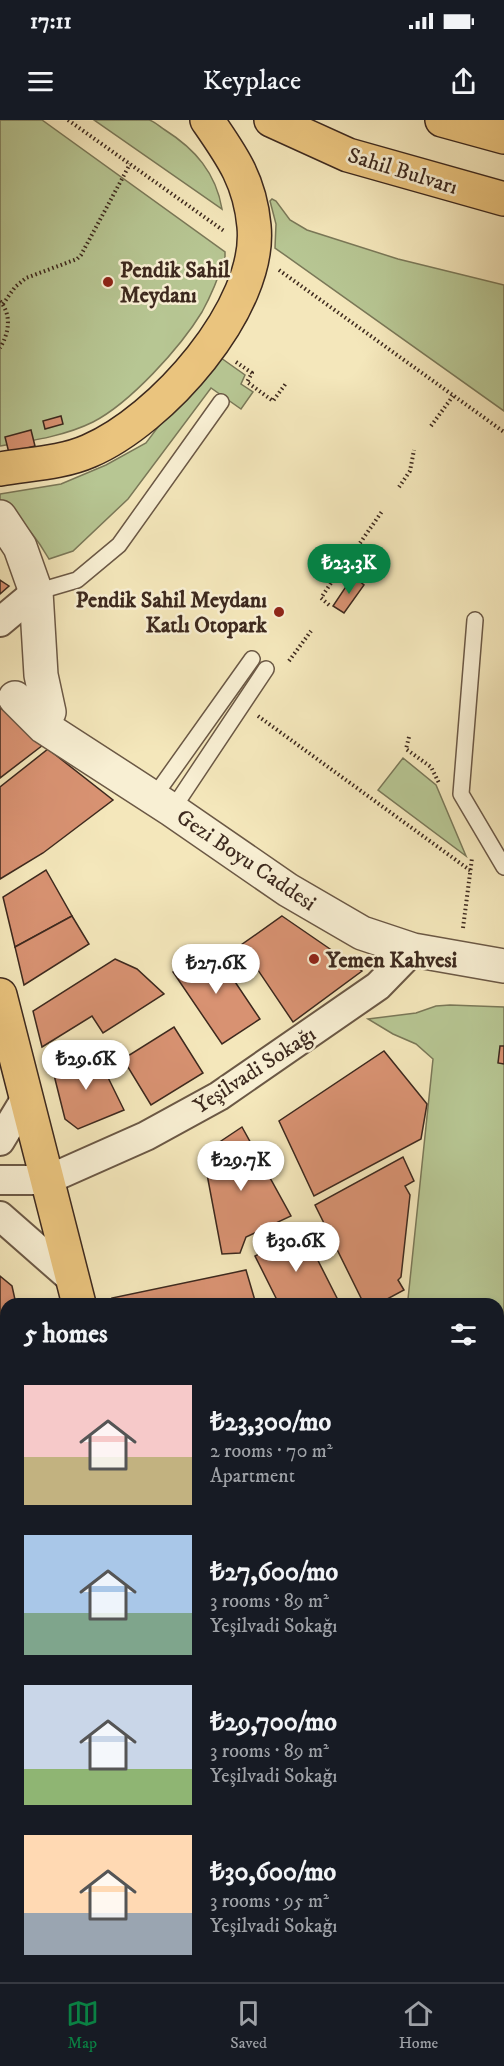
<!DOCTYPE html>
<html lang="en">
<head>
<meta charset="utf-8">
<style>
	body { margin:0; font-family:"IM FELL DW Pica",serif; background:#242831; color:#f1f3f6; height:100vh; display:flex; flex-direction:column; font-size:22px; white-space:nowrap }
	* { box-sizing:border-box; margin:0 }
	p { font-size:20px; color:#9ea1a6 }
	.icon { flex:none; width:33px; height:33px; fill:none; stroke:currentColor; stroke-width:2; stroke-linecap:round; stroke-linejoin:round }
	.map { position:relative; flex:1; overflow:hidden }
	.details { position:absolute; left:0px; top:1178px; width:504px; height:686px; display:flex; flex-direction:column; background:#171b24; border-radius:18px 18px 0 0; box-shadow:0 3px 9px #0003 }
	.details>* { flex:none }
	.price { position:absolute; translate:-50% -51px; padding:0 14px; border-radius:21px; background:#fff; color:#222; font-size:20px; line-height:39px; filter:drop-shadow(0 2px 3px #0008) }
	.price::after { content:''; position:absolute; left:50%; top:36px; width:18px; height:14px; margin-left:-9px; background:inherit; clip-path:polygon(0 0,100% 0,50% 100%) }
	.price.current { background:#0b8043; color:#fff }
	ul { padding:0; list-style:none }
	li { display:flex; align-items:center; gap:18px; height:150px; padding:0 24px }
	li span { display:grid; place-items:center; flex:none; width:168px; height:120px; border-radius:0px; color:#555 }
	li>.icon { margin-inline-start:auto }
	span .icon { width:72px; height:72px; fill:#fffc; stroke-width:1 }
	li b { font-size:26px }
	h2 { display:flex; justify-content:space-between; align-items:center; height:72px; padding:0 24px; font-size:26px }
	.status { display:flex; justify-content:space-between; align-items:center; height:42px; padding:0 30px; background:#171b24; direction:ltr }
	.status svg { height:16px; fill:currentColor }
	header { display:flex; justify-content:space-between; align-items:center; height:78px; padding:0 24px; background:#171b24; font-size:27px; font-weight:600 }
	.dock { display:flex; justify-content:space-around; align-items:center; height:84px; border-top:2px solid #363941; background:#171b24; font-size:16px; color:#9ea1a6 }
	.dock a { display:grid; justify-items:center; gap:3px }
	.dock .current { color:#0b8043 }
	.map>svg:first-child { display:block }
	.green { fill:#b7c693; stroke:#7a7858; stroke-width:1.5 }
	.building { fill:#d89272; stroke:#3d291e; stroke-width:1.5 }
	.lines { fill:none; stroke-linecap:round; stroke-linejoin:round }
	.service-casing { stroke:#6b5845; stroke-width:18 }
	.minor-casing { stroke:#6b5845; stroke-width:32 }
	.tertiary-casing { stroke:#6b5845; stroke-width:36 }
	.primary-casing { stroke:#3d291e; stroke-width:36 }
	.trunk-casing { stroke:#3d291e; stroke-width:36 }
	.path { stroke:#3d291e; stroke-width:4; stroke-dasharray:1.5 3; stroke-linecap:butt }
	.service { stroke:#f8efd3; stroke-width:15 }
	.minor { stroke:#f8efd3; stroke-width:28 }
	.tertiary { stroke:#f8efd3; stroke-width:33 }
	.primary { stroke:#eac47e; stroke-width:33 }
	.trunk { stroke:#eac47e; stroke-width:33 }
	.poi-dot { fill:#8f2418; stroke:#f8efd3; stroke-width:2 }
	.labels { text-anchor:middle; stroke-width:5; stroke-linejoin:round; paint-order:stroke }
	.street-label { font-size:22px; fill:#3d291e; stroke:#f8efd3 }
	.poi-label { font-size:22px; font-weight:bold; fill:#3d291e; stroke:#f8efd3; text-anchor:start }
</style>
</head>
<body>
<div class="status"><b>17:11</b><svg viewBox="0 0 49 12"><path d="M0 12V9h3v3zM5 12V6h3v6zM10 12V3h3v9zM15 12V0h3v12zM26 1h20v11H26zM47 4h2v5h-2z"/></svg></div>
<header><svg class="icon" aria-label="menu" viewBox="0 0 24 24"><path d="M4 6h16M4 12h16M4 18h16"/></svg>Keyplace<svg class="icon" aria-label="share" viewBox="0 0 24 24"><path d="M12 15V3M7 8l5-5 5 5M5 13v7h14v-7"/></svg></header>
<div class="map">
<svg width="504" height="1862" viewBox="0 0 504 1862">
	<rect width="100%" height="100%" fill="#f4e7bb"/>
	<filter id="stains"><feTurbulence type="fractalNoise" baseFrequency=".00333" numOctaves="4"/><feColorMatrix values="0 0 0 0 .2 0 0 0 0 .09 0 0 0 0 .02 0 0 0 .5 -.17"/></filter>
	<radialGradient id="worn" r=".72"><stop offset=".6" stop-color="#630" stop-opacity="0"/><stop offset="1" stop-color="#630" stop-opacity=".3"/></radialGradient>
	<g class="green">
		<path d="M0,0h42l183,132v5c-6,19 -13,37 -23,55 -22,36 -72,91 -109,110 -28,14 -62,19 -93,24z"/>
		<path d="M94,0c11,0 46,0 55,0 5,1 11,7 16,10 30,19 51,43 57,79z"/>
		<path d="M272,79l4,2 14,19 17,10 91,29 106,26v126l-229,-163 1,-24 -6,-23z"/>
		<path d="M214,233l31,22 -4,9 12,8 -12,17 -30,-21 -83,111 -55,52 -24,8c-13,-23 -28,-41 -49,-56v-9l61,-10 45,-19 40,-22z"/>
		<path d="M403,638l33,27 30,71 -88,-66z"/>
		<path d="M450,885l54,2v606l-6,3v-312l-88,-1 -2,-4 25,-240 -17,-15 -23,-10 -25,-15 48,-6 20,-7z"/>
		<path d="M504,1551v311h-88l-6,-5h88v-302z"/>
		<path d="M255,1857h101l-17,5h-83z"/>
	</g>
	<g class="building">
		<path d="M61,296l2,8 -18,5 -2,-8z"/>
		<path d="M31,310l4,16 -26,7 -4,-16z"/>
		<path d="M353,456l11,9 -20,28 -11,-7z"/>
		<path d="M0,460l9,6 -9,8z"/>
		<path d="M0,587l43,38 -43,33z"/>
		<path d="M48,629l65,51 -70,53 -43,26v-92z"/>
		<path d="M46,750l26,46 -57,31 -12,-50z"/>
		<path d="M72,796l17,28 -65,41 -9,-38z"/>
		<path d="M282,796l80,55 -69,51 -52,-77z"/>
		<path d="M211,826l49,73 -38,25 -49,-72z"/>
		<path d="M115,839l22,10 27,25 -61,39 -11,-17 -50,31 -9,-36z"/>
		<path d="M174,907l29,46 -52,32 -28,-46z"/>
		<path d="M500,926h4v18l-6,-1z"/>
		<path d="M93,927l31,63 -46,19 -13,-10 -12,-48z"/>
		<path d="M384,931l43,53 -6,35 -107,57 -35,-75z"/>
		<path d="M242,1007l49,89 -45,21 -6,16 -18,1 -19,-101z"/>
		<path d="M403,1037l11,24 -9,5 5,9 -9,82 -3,3 6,10 -26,14h-14l-49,-99z"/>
		<path d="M303,1111l37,73h-61l-24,-48z"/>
		<path d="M246,1150l10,34h-142l-2,-6z"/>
		<path d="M0,1156l12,10 4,18h-10v20l-6,1z"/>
		<path d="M6,1219v32l-6,1v-32z"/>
		<path d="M6,1257v33l-6,1v-33z"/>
		<path d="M6,1311v76l-6,3v-77z"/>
		<path d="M0,1439l6,18v3l-6,1 6,23v21l-6,1z"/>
		<path d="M6,1520v67l-6,1v-67z"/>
		<path d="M6,1613v69l-6,-29v-39z"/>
		<path d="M6,1730v79l-6,1v-78z"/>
		<path d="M28,1857h110l-16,5h-92z"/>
		<path d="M355,1857h9l2,5h-25z"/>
		<path d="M364,1857h40l2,5h-40z"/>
	</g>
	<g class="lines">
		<g class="service-casing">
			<g id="service">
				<path d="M36,472l41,-12 42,-35 102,-143"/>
				<path d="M475,500l-14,174 43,73"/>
				<path d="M153,678l99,-139"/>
				<path d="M172,690l94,-141"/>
			</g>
		</g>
		<g class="minor-casing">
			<g id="minor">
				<path d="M0,502l36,-30"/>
				<path d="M0,1021l26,-43"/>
				<path d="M0,1060h47l99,-44 73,-40 159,-110 35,-36"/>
				<path d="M0,1096l73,64"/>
				<path d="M0,1401l6,-3"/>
				<path d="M498,1521l6,-4"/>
				<path d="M0,1663l6,20"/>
			</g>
		</g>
		<g class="tertiary-casing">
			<g id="tertiary">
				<path d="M0,397l20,30 16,45 5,83 8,37"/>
				<path d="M15,578l29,29 128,83 116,80 74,43 51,17 91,16"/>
			</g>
		</g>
		<g class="primary-casing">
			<g id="primary">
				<path d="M0,875l79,309"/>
				<path d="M234,1857l1,5"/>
			</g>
		</g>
		<g class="trunk-casing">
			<g id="trunk">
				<path d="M271,0l77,35 156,44"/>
				<path d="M442,0l62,17"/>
				<path d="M0,349c29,-5 62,-6 89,-18 71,-30 173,-143 165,-225 -4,-45 -22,-70 -47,-106"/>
			</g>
		</g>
		<g class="path">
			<path d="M68,0l156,111"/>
			<path d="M279,150l225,162"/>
			<path d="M0,181c12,14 9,32 0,47"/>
			<path d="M3,184l12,-17 11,-9 51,-19 4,-4 49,-91"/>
			<path d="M236,242l16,11 -5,9 26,19 14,-19"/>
			<path d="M431,306l22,-30"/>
			<path d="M399,367l11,-16 4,-21"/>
			<path d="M360,423l23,-33"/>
			<path d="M321,450l13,9"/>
			<path d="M329,485l-8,-7 20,-30"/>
			<path d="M289,541l22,-30"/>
			<path d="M258,596l213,155"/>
			<path d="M409,617l-3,12 25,18 8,16"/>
			<path d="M463,808l9,-70"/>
		</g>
		<use href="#service" class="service"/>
		<use href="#minor" class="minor"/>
		<use href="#tertiary" class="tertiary"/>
		<use href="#primary" class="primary"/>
		<use href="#trunk" class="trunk"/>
	</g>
	<g class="poi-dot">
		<circle cx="108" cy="162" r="6"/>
		<circle cx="279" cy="492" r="6"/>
		<circle cx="314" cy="839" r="6"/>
	</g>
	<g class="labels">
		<g class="street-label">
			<text transform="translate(403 50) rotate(17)" y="8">Sahil Bulvarı</text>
			<text transform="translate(247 739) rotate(34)" y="8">Gezi Boyu Caddesi</text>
			<text transform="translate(254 949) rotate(-33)" y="8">Yeşilvadi Sokağı</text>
		</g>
		<g class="poi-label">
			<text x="120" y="157">Pendik Sahil<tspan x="120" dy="25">Meydanı</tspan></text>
			<text x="267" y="487" text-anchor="end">Pendik Sahil Meydanı<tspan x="267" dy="25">Katlı Otopark</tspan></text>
			<text x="326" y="847">Yemen Kahvesi</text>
		</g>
	</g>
	<rect width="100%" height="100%" filter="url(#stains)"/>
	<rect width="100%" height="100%" fill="url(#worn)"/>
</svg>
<b class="price current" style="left:349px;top:475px">₺23.3K</b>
<b class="price" style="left:216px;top:875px">₺27.6K</b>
<b class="price" style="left:86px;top:971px">₺29.6K</b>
<b class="price" style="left:241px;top:1072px">₺29.7K</b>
<b class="price" style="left:296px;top:1153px">₺30.6K</b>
<section class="details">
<h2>5 homes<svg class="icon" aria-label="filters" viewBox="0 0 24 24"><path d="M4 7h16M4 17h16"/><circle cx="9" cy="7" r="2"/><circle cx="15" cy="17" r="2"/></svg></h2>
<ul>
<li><span style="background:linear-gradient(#f6c9c9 60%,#c2b280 0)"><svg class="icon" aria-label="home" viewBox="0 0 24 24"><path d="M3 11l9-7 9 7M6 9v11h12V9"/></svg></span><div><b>₺23,300/mo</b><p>2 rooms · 70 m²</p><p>Apartment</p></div></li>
<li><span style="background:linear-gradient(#a9c7e8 65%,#7fa58c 0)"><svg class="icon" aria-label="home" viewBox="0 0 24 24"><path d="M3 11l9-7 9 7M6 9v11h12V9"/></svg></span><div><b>₺27,600/mo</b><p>3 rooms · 89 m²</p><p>Yeşilvadi Sokağı</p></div></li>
<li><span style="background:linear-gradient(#c9d6e8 70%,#8fb573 0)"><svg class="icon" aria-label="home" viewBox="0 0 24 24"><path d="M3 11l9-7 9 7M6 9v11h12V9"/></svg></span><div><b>₺29,700/mo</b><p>3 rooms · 89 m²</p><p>Yeşilvadi Sokağı</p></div></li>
<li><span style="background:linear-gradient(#ffd9b3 65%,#9aa5b1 0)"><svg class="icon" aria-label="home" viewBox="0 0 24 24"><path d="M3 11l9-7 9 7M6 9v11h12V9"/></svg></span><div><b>₺30,600/mo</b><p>3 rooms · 95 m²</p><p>Yeşilvadi Sokağı</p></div></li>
</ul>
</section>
</div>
<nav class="dock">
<a class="current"><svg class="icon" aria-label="map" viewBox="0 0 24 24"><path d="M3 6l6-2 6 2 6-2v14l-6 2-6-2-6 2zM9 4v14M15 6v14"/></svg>Map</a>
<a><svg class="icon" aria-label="saved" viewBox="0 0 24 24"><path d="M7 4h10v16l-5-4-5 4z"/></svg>Saved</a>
<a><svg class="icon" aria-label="home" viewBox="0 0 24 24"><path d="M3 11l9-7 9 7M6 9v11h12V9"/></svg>Home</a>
</nav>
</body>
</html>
